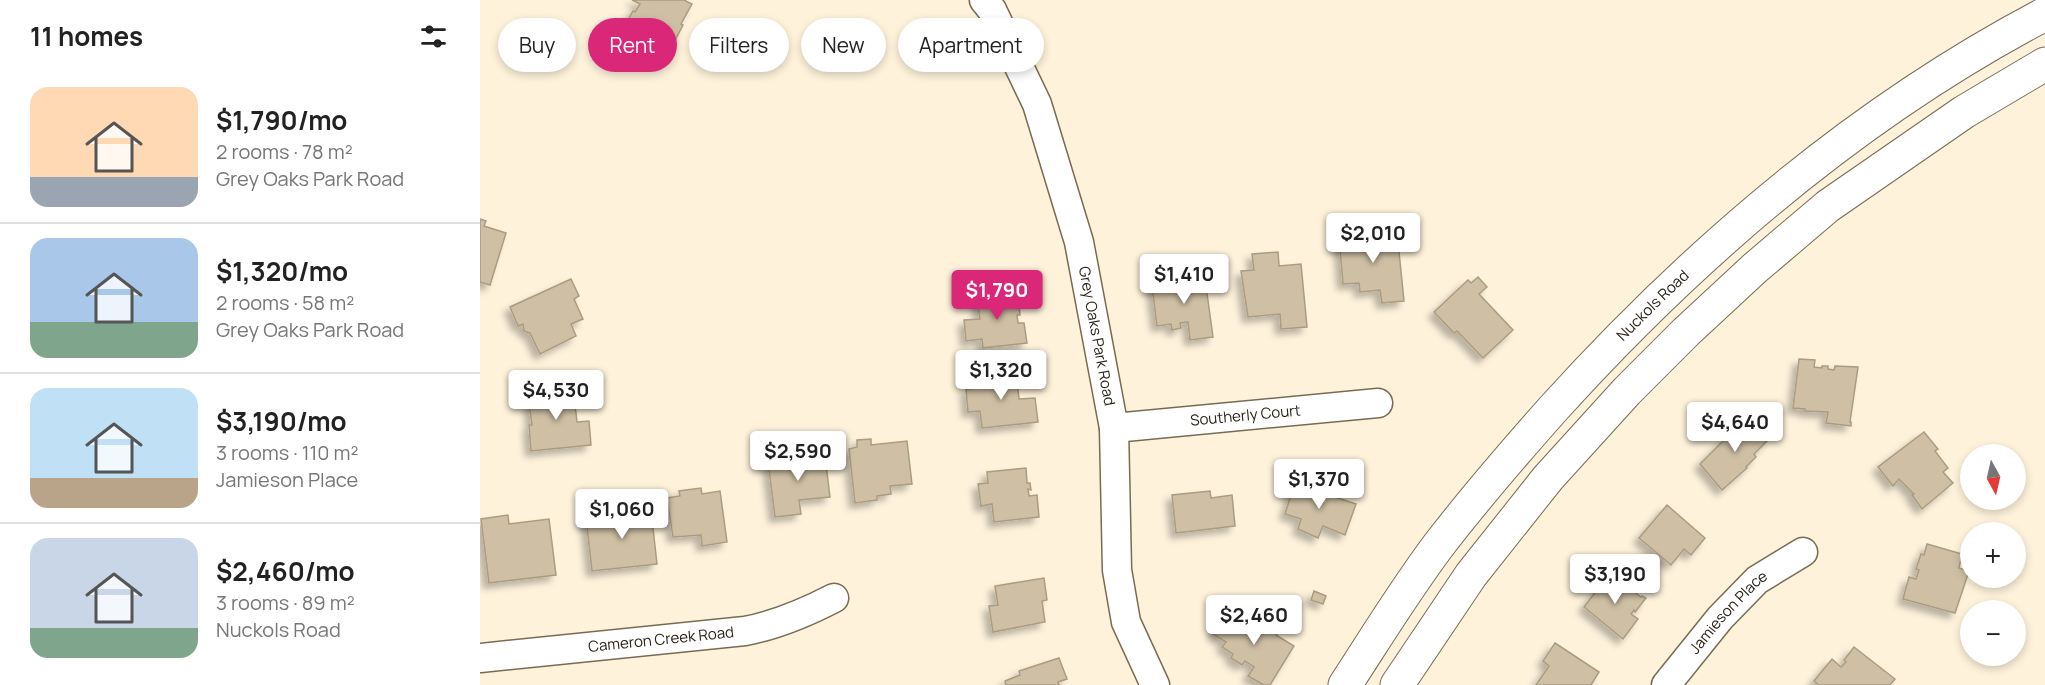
<!DOCTYPE html>
<html lang="en">
<head>
<meta charset="utf-8">
<style>
	body { margin:0; font-family:Manrope,sans-serif; background:#f2f2f2; color:#222; height:100vh; display:flex; flex-direction:column; font-size:22px; white-space:nowrap }
	* { box-sizing:border-box; margin:0 }
	p { font-size:20px; color:#767676 }
	.icon { flex:none; width:33px; height:33px; fill:none; stroke:currentColor; stroke-width:2; stroke-linecap:round; stroke-linejoin:round }
	.map { position:relative; flex:1; overflow:hidden }
	.drawer { display:flex; flex-direction:column; background:#fff; width:480px }
	.drawer>* { flex:none }
	.banner { position:absolute; left:18px; top:18px; width:570px; height:54px; display:flex; gap:12px }
	.needle { width:39px; rotate:172deg }
	.controls { position:absolute; left:1480px; top:444px; display:grid; gap:12px }
	.controls a { display:grid; place-items:center; width:66px; height:66px; border-radius:50%; background:#fff; box-shadow:0 3px 9px #0003; font-size:30px }
	.price { position:absolute; translate:-50% -51px; padding:0 14px; border-radius:6px; background:#fff; color:#222; font-size:20px; line-height:39px; filter:drop-shadow(0 2px 3px #0008) }
	.price::after { content:''; position:absolute; left:50%; top:36px; width:18px; height:14px; margin-left:-9px; background:inherit; clip-path:polygon(0 0,100% 0,50% 100%) }
	.price.on { background:#db2777; color:#fff }
	ul { padding:0; list-style:none }
	li { display:flex; align-items:center; gap:18px; height:150px; padding:0 30px }
	li+li { border-top:2px solid #e0e0e0 }
	li span { display:grid; place-items:center; flex:none; width:168px; height:120px; border-radius:18px; color:#555 }
	li>.icon { margin-inline-start:auto }
	span .icon { width:72px; height:72px; fill:#fffc; stroke-width:1 }
	li b { font-size:26px }
	h2 { display:flex; justify-content:space-between; align-items:center; height:72px; padding:0 30px; font-size:26px }
	.tag { padding:0 21px; border-radius:27px; background:#fff; box-shadow:0 3px 9px #0003; font-size:21px; line-height:54px }
	.tag.on { background:#db2777; color:#fff }
	main { display:flex; flex:1; min-height:0 }
	.map>svg:first-child { display:block }
	.building { fill:#cfc0a5; stroke:#aa9c82; stroke-width:1.5; filter:url(#shadow) }
	.lines { fill:none; stroke-linecap:round; stroke-linejoin:round }
	.minor-casing { stroke:#786b52; stroke-width:31 }
	.secondary-casing { stroke:#786b52; stroke-width:35 }
	.minor { stroke:#fff; stroke-width:28 }
	.secondary { stroke:#fff; stroke-width:33 }
	.labels { text-anchor:middle; stroke-width:5; stroke-linejoin:round; paint-order:stroke }
	.street-label { font-size:15px; fill:#282318; stroke:#fef2db }
</style>
</head>
<body>
<main>
<section class="drawer">
<h2>11 homes<svg class="icon" aria-label="filters" viewBox="0 0 24 24"><path d="M4 7h16M4 17h16"/><circle cx="9" cy="7" r="2"/><circle cx="15" cy="17" r="2"/></svg></h2>
<ul>
<li><span style="background:linear-gradient(#ffd9b3 75%,#9aa5b1 0)"><svg class="icon" aria-label="home" viewBox="0 0 24 24"><path d="M3 11l9-7 9 7M6 9v11h12V9"/></svg></span><div><b>$1,790/mo</b><p>2 rooms · 78 m²</p><p>Grey Oaks Park Road</p></div></li>
<li><span style="background:linear-gradient(#a9c7e8 70%,#7fa58c 0)"><svg class="icon" aria-label="home" viewBox="0 0 24 24"><path d="M3 11l9-7 9 7M6 9v11h12V9"/></svg></span><div><b>$1,320/mo</b><p>2 rooms · 58 m²</p><p>Grey Oaks Park Road</p></div></li>
<li><span style="background:linear-gradient(#bfe0f5 75%,#b9a48a 0)"><svg class="icon" aria-label="home" viewBox="0 0 24 24"><path d="M3 11l9-7 9 7M6 9v11h12V9"/></svg></span><div><b>$3,190/mo</b><p>3 rooms · 110 m²</p><p>Jamieson Place</p></div></li>
<li><span style="background:linear-gradient(#c9d6e8 75%,#7fa58c 0)"><svg class="icon" aria-label="home" viewBox="0 0 24 24"><path d="M3 11l9-7 9 7M6 9v11h12V9"/></svg></span><div><b>$2,460/mo</b><p>3 rooms · 89 m²</p><p>Nuckols Road</p></div></li>
</ul>
</section>
<div class="map">
<svg width="1565" height="685" viewBox="0 0 1565 685">
	<defs>
		<filter id="shadow"><feDropShadow dx="-5.5" dy="5.5" stdDeviation="3" flood-color="#0004"/></filter>
	</defs>
	<rect width="100%" height="100%" fill="#fef2db"/>
	<g class="building">
		<path d="M152,0h52l8,4 -11,20 2,1 -11,21 -9,-5 -7,12 -33,-18 5,-9 -3,-1 8,-14 2,1 5,-8z"/>
		<path d="M0,219l6,2 -2,5 22,7 -16,52 -10,-3z"/>
		<path d="M917,232l7,69 -22,2 -2,-13 -20,2 -1,-9 -16,1 -4,-47z"/>
		<path d="M798,252l1,14 22,-2 6,63 -26,2 -1,-15 -32,3 -7,-46 13,-1 -2,-16z"/>
		<path d="M707,272l2,9 16,-2 8,58 -23,3 -2,-18 -8,1 1,5 -9,2 -1,-6 -14,2 -5,-40 19,-3 -1,-9z"/>
		<path d="M998,277l9,10 -8,7 34,36 -30,28 -26,-27 -3,2 -20,-21 34,-32 3,3z"/>
		<path d="M91,279l8,17 -5,3 9,20 -12,5 5,12 -36,18 -10,-21 -6,-2 -1,-7 -5,2 -8,-19z"/>
		<path d="M534,289l1,15h4l1,11h-3l1,8h6l3,20 -44,5 -1,-9 -16,2 -2,-21 16,-1 -4,-25z"/>
		<path d="M1319,359l16,1 -1,7 8,1v-2h6v3l6,1 1,-4 23,1 -8,55h1v4l-25,-3 2,-11 -23,-1v-2l-12,-1z"/>
		<path d="M536,372l3,27 16,-1 3,24 -56,6 -2,-17 -12,1 -2,-23 11,-1 -1,-12z"/>
		<path d="M93,386l4,36 12,-1 2,24 -60,6 -2,-26h3l-3,-22 4,-1v-12z"/>
		<path d="M1268,416l22,22 -16,16 2,3 -10,10 1,1 -25,22 -22,-26z"/>
		<path d="M1444,432l14,17 -3,2 13,17 -5,4 10,11 -31,26 -10,-14 2,-1 -15,-15 -6,7 -15,-19z"/>
		<path d="M391,439v6l36,-4 5,43 -22,2 1,8 -14,2v4l-22,3 -6,-54 8,-2v-7z"/>
		<path d="M331,449l1,9 13,-2 5,41 -31,3 2,14 -26,3 -7,-55 23,-3 -1,-7z"/>
		<path d="M546,468l1,15h3l1,7 -3,-1 1,7 8,-1 2,22 -45,5 -2,-18 -11,2 -3,-22 10,-1 -1,-11z"/>
		<path d="M815,482l14,5 1,-3 23,8 -1,4 24,8 -11,31 -22,-9 -5,12 -20,-9 3,-10 -16,-5z"/>
		<path d="M221,488l1,6 18,-3 7,51 -25,4 -1,-11 -28,2 -6,-39 13,-2 -1,-5z"/>
		<path d="M730,491l1,7 21,-3 3,31 -59,7 -4,-38z"/>
		<path d="M1187,505l38,33 -14,17 -7,-6 -13,16 -32,-27z"/>
		<path d="M171,510l6,54 -65,7 -6,-54z"/>
		<path d="M28,515l1,9 40,-5 7,56 -67,8 -8,-64z"/>
		<path d="M1447,544l35,10 -3,14 10,3 -14,42 -52,-14 6,-22 7,2 3,-9 -3,-1 5,-15 3,1z"/>
		<path d="M1130,573l31,24 1,-1 4,2 -11,14 -1,-2 -3,4 7,5 -15,20 -39,-32z"/>
		<path d="M564,578l3,22 -5,1 3,21 -52,10 -4,-26 9,-1 -3,-19z"/>
		<path d="M834,591l12,5 -3,8 -12,-4z"/>
		<path d="M748,610l14,9 2,-4 12,8 3,-5 20,13 -3,4 18,11 -24,39h-6l-16,-9 6,-9 -9,-6 -3,4 -11,-7 2,-4 -11,-7 4,-5 -13,-8z"/>
		<path d="M1075,643l44,29 -8,13h-55l13,-19 -6,-5z"/>
		<path d="M1374,647l41,32 -5,6h-71l-5,-4 18,-22 9,8 5,-5 -2,-2z"/>
		<path d="M579,658l8,21 -9,3 1,3h-53l-1,-4 15,-6 -1,-4z"/>
	</g>
	<g class="lines">
		<g class="minor-casing">
			<g id="minor">
				<path id="s1" d="M504,0l8,10 45,94 42,138 35,186 3,142 9,52 29,63"/>
				<path id="s2" d="M634,428l264,-25"/>
				<path id="s3" d="M0,658l265,-27c32,-6 60,-18 89,-33"/>
				<path id="s4" d="M1186,685l54,-67 37,-38 46,-28"/>
			</g>
		</g>
		<g class="secondary-casing">
			<g id="secondary">
				<path id="s5" d="M865,685c30,-46 60,-95 93,-139 36,-47 75,-92 114,-136 142,-157 304,-297 493,-396"/>
				<path d="M917,685l74,-110 77,-97 79,-87 59,-59 69,-64 73,-62 136,-94 81,-48"/>
			</g>
		</g>
		<use href="#minor" class="minor"/>
		<use href="#secondary" class="secondary"/>
	</g>
	<g class="labels">
		<g class="street-label">
			<text dy="5" stroke="none"><textPath href="#s5" startOffset="490">Nuckols Road</textPath></text>
			<text dy="5" stroke="none"><textPath href="#s1" startOffset="357">Grey Oaks Park Road</textPath></text>
			<text dy="5" stroke="none"><textPath href="#s2" startOffset="132">Southerly Court</textPath></text>
			<text dy="5" stroke="none"><textPath href="#s4" startOffset="96">Jamieson Place</textPath></text>
			<text dy="5" stroke="none"><textPath href="#s3" startOffset="182">Cameron Creek Road</textPath></text>
		</g>
	</g>
</svg>
<div class="controls">
<a><svg class="needle" viewBox="-14 -14 28 28"><path d="M0-13l5 13h-10z" fill="#e53935"/><path d="M0 13l5-13h-10z" fill="#767676"/></svg></a>
<a>+</a>
<a>−</a>
</div>
<b class="price" style="left:893px;top:264px">$2,010</b>
<b class="price" style="left:704px;top:305px">$1,410</b>
<b class="price on" style="left:517px;top:321px">$1,790</b>
<b class="price" style="left:521px;top:401px">$1,320</b>
<b class="price" style="left:76px;top:421px">$4,530</b>
<b class="price" style="left:1255px;top:453px">$4,640</b>
<b class="price" style="left:318px;top:482px">$2,590</b>
<b class="price" style="left:839px;top:510px">$1,370</b>
<b class="price" style="left:142px;top:540px">$1,060</b>
<b class="price" style="left:1135px;top:605px">$3,190</b>
<b class="price" style="left:774px;top:646px">$2,460</b>
<div class="banner">
<a class="tag">Buy</a>
<a class="tag on">Rent</a>
<a class="tag">Filters</a>
<a class="tag">New</a>
<a class="tag">Apartment</a>
</div>
</div>
</main>
</body>
</html>
